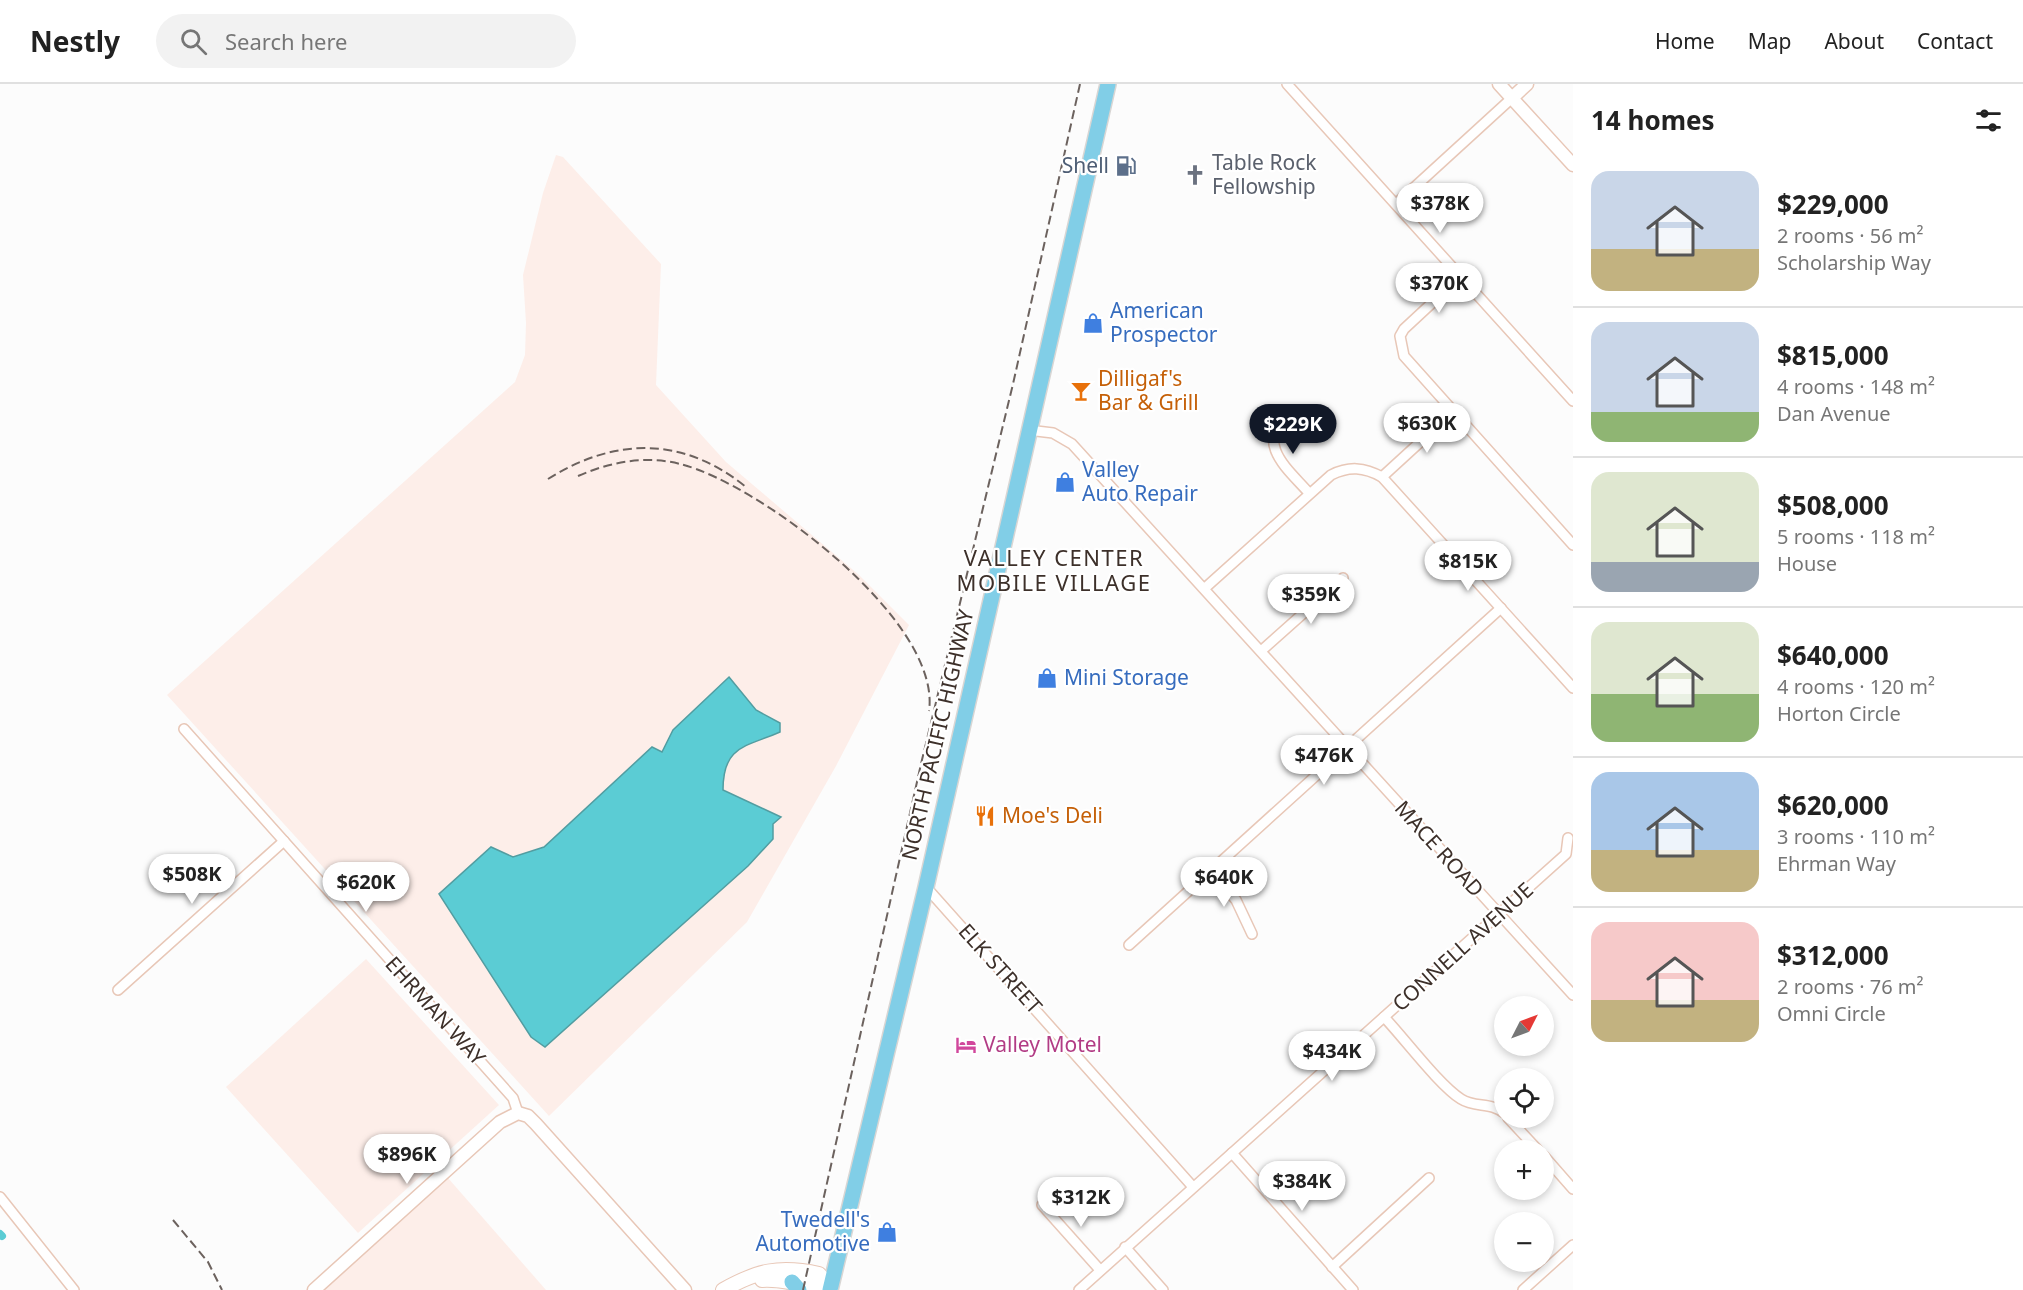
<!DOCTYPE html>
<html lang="en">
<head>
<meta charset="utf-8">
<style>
	body { margin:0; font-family:"Noto Sans",sans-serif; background:#f2f2f2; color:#222; height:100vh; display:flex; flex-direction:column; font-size:22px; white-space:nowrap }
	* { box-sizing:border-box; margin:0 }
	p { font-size:20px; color:#767676 }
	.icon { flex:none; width:33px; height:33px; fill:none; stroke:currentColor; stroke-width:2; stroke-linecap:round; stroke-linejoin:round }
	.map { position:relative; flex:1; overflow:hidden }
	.drawer { display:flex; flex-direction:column; background:#fff; width:450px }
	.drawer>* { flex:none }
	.needle { width:39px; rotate:48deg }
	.controls { position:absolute; left:1494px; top:912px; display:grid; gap:12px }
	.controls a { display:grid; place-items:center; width:60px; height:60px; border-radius:50%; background:#fff; box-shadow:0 3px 9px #0003; font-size:30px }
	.price { position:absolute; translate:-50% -51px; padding:0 14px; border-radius:21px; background:#fff; color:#222; font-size:20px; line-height:39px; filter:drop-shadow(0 2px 3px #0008) }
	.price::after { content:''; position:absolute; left:50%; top:36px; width:18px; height:14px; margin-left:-9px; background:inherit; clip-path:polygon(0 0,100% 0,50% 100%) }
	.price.current { background:#111827; color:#fff }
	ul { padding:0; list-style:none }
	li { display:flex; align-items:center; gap:18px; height:150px; padding:0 18px }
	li+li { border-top:2px solid #e0e0e0 }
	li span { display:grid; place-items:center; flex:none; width:168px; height:120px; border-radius:18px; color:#555 }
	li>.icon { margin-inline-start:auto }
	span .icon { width:72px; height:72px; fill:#fffc; stroke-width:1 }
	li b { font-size:26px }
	h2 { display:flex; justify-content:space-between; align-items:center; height:72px; padding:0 18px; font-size:26px }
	header { display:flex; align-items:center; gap:36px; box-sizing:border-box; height:84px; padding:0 30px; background:#fff; border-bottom:2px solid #e0e0e0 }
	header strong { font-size:28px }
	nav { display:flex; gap:33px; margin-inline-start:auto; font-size:21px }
	.search { width:420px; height:54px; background:#f2f2f2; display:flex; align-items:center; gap:15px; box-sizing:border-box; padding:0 21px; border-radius:33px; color:#767676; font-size:22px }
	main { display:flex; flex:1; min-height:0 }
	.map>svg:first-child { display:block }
	.industrial { fill:#fdeee9 }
	.water { fill:#5bccd4; stroke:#529da1; stroke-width:1.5 }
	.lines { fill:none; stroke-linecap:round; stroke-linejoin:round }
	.canal { stroke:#5bccd4; stroke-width:8 }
	.minor-casing { stroke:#e8c7b7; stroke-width:12 }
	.tertiary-casing { stroke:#e8c7b7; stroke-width:15 }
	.secondary-casing { stroke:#e8c7b7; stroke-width:16 }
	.primary-casing { stroke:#d8d6d4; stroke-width:18 }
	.minor { stroke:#fff; stroke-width:9 }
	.tertiary { stroke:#fff; stroke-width:12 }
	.secondary { stroke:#fff; stroke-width:14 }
	.primary { stroke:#81cee7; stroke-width:15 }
	.rail { stroke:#6c625e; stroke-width:2; stroke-dasharray:9 4.5; stroke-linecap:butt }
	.labels { text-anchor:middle; stroke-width:4.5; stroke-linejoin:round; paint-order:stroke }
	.worship-label { font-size:21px; fill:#5b616d; stroke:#fff; text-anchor:start }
	.service-label { font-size:21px; fill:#4e5e75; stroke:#fff; text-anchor:end }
	.shop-label { font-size:21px; fill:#366cbe; stroke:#fff; text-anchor:start }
	.food-label { font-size:21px; fill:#c56008; stroke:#fff; text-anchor:start }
	.street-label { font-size:21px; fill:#3d302a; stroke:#fff }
	.hotel-label { font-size:21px; fill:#b23c85; stroke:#fff; text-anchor:start }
	.neighbourhood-label { font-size:22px; letter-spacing:1.5px; fill:#3d302a; stroke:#fff }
</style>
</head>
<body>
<header>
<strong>Nestly</strong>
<div class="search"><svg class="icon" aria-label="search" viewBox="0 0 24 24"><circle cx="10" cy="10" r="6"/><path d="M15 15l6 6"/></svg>Search here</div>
<nav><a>Home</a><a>Map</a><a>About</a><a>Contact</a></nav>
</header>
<main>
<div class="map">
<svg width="1573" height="1206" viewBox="0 0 1573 1206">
	<rect width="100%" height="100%" fill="#fcfcfc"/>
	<g class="industrial">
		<path d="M556,71l7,2 98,107 -5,121 70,77 133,113 50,50 -73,141 -89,156 -198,194 -382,-421 348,-313 10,-27 1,-32 -3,-48 20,-82z"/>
		<path d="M366,875l133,146 -141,128 -132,-146z"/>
		<path d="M448,1094l98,112h-225z"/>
	</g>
	<path class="water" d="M729,593l27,33 24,13v9c-34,15 -57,13 -57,58l58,27 -8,7v15l-25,27 -203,181 -14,-10 -92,-143 52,-47 22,10 31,-10 108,-100 10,5 11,-22z"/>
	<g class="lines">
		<path class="canal" d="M0,1150l2,2"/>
		<g class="minor-casing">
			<g id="minor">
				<path d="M1287,0l286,317"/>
				<path d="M1396,120l116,-106"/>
				<path d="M1460,193l-56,52 -4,7 4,20 169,189"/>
				<path d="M1285,328c-28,34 1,55 24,81"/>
				<path d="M1028,346l25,3 19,11 501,551"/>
				<path d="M1382,393l71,-65"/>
				<path d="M1205,504l126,-113c18,-9 33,-8 51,2l191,211"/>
				<path d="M1261,567l82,-73"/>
				<path d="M184,645l329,369 5,15"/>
				<path d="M1211,787l25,29 16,34"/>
				<path d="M926,803l267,300"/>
				<path d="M1129,861l372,-337"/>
				<path d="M118,906l166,-149"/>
				<path d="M1384,933c20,21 55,68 77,82 14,9 30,3 43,14"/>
				<path d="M1508,1034l30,32"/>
				<path d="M1232,1069l121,137"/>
				<path d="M1544,1072l29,33"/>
				<path d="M0,1113l74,93"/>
				<path d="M1042,1121l58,65"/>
				<path d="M1125,1163l38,43"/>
				<path d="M1332,1183l97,-89"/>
				<path d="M1079,1206l487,-436 2,-16"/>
				<path d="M1523,1206l50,-45"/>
			</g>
		</g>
		<g class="tertiary-casing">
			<g id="tertiary">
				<path d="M1499,0l74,81"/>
				<path d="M1512,14l15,-14"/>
				<path d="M314,1206l186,-168 18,-9 10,3 8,8 149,166"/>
			</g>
		</g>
		<g class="secondary-casing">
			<g id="secondary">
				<path d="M762,1196c23,-2 45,8 69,8"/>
				<path d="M723,1206c34,-19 56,-25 96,-16l12,14"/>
			</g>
		</g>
		<g class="primary-casing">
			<g id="primary">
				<path d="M792,1198l7,8"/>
				<path d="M830,1206l96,-403 182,-803"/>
			</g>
		</g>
		<use href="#minor" class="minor"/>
		<use href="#tertiary" class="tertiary"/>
		<use href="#secondary" class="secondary"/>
		<use href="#primary" class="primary"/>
		<g class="rail">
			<path d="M578,392c32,-14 68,-21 102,-12 78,19 262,156 249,247"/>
			<path d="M548,395c67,-42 135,-43 198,8"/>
			<path d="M173,1136l35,42 14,28"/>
			<path d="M803,1206l118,-526 92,-380 67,-300"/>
		</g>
	</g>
	<defs>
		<g id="fuel-bare" transform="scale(1.62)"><path d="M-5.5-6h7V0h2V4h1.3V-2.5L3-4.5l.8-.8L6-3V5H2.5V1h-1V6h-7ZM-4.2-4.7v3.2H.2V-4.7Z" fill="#5c6f8a" stroke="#fff" stroke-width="2.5" paint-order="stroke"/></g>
		<g id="church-bare" transform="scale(1.62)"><path d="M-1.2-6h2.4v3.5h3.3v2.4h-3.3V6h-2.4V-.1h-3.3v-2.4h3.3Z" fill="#6b7280" stroke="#fff" stroke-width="2.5" paint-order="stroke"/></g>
		<g id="shop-bare" transform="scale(1.62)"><path d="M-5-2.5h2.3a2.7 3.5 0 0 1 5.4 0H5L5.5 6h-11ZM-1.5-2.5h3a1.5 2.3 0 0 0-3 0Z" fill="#3f7fe0" stroke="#fff" stroke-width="2.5" paint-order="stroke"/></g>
		<g id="bar-bare" transform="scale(1.62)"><path d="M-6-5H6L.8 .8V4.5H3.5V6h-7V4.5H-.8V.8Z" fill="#e8710a" stroke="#fff" stroke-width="2.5" paint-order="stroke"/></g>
		<g id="restaurant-bare" transform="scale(1.62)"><path d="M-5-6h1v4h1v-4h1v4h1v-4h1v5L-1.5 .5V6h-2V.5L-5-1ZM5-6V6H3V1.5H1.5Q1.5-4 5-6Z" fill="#e8710a" stroke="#fff" stroke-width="2.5" paint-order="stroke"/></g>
		<g id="hotel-bare" transform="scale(1.62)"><path d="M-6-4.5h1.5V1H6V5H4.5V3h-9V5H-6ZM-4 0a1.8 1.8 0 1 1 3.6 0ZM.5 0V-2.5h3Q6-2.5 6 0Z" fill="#d1479c" stroke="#fff" stroke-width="2.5" paint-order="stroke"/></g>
	</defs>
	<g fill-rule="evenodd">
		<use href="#fuel-bare" x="1126" y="82"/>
		<use href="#church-bare" x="1195" y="91"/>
		<use href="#shop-bare" x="1093" y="239"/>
		<use href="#bar-bare" x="1081" y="307"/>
		<use href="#shop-bare" x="1065" y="398"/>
		<use href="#shop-bare" x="1047" y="594"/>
		<use href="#restaurant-bare" x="985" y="732"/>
		<use href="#hotel-bare" x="966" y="961"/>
		<use href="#shop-bare" x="887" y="1148"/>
	</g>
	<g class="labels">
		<g class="worship-label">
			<text x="1212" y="86">Table Rock<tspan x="1212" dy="24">Fellowship</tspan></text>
		</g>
		<g class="service-label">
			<text x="1109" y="89">Shell</text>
		</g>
		<g class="shop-label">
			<text x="1110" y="234">American<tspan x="1110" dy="24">Prospector</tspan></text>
			<text x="1082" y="393">Valley<tspan x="1082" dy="24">Auto Repair</tspan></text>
			<text x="1064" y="601">Mini Storage</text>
			<text x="870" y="1143" text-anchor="end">Twedell's<tspan x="870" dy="24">Automotive</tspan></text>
		</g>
		<g class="food-label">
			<text x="1098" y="302">Dilligaf's<tspan x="1098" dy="24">Bar &amp; Grill</tspan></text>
			<text x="1002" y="739">Moe's Deli</text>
		</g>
		<g class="street-label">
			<text transform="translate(938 651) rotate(-77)" y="7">NORTH PACIFIC HIGHWAY</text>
			<text transform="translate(1439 765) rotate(48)" y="7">MACE ROAD</text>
			<text transform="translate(1463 863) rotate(-42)" y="7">CONNELL AVENUE</text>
			<text transform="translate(1000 885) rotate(48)" y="7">ELK STREET</text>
			<text transform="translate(435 927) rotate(48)" y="7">EHRMAN WAY</text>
		</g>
		<g class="hotel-label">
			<text x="983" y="968">Valley Motel</text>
		</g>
		<g class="neighbourhood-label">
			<text x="1054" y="482">VALLEY CENTER<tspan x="1054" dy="25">MOBILE VILLAGE</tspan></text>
		</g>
	</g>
</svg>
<div class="controls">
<a><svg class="needle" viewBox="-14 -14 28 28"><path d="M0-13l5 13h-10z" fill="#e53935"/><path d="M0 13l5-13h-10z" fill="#767676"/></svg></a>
<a><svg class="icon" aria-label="locate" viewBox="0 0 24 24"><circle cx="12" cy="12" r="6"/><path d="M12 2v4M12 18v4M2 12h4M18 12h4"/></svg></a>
<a>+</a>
<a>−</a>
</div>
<b class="price" style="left:1440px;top:150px">$378K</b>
<b class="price" style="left:1439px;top:230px">$370K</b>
<b class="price" style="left:1427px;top:370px">$630K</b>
<b class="price current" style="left:1293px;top:371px">$229K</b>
<b class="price" style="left:1468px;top:508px">$815K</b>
<b class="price" style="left:1311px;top:541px">$359K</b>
<b class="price" style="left:1324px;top:702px">$476K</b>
<b class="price" style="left:192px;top:821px">$508K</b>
<b class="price" style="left:1224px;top:824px">$640K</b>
<b class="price" style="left:366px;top:829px">$620K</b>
<b class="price" style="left:1332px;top:998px">$434K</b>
<b class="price" style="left:407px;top:1101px">$896K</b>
<b class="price" style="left:1302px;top:1128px">$384K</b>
<b class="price" style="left:1081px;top:1144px">$312K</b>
</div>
<section class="drawer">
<h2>14 homes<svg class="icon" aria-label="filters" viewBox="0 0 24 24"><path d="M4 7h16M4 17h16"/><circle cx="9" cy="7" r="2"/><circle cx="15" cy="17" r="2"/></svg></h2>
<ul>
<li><span style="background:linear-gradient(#c9d6e8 65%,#c2b280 0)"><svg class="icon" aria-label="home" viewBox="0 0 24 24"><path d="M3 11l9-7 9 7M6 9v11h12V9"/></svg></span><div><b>$229,000</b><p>2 rooms · 56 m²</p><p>Scholarship Way</p></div></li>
<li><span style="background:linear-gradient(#c9d6e8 75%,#8fb573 0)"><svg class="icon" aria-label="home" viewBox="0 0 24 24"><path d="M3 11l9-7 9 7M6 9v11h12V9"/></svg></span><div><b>$815,000</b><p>4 rooms · 148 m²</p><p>Dan Avenue</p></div></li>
<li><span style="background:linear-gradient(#dfe7d0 75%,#9aa5b1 0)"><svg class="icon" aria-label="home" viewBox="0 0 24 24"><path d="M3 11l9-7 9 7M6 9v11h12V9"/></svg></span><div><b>$508,000</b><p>5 rooms · 118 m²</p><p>House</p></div></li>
<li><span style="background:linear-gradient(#dfe7d0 60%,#8fb573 0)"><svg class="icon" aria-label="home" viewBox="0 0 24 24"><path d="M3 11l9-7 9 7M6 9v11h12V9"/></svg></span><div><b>$640,000</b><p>4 rooms · 120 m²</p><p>Horton Circle</p></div></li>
<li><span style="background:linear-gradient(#a9c7e8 65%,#c2b280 0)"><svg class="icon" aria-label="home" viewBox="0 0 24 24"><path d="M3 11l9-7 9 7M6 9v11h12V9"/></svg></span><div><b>$620,000</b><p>3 rooms · 110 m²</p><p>Ehrman Way</p></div></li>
<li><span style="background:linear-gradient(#f6c9c9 65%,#c2b280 0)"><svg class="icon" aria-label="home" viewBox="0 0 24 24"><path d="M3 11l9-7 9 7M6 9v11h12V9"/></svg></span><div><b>$312,000</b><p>2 rooms · 76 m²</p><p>Omni Circle</p></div></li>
</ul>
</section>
</main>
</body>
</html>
